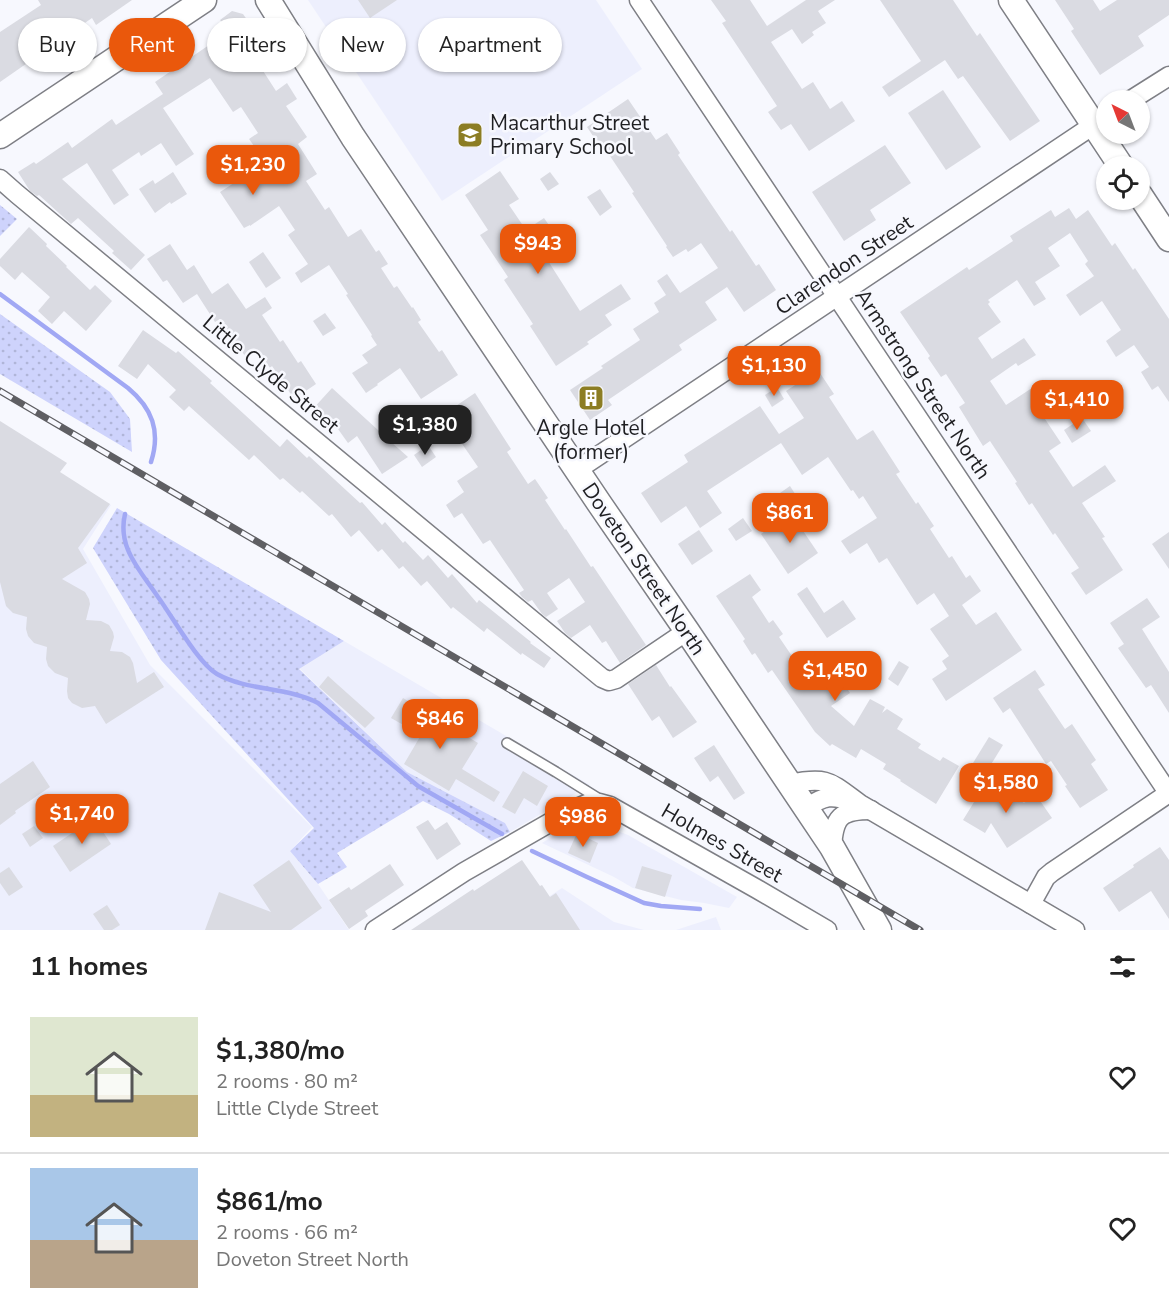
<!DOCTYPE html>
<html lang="en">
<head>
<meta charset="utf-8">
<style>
	body { margin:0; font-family:"Nunito Sans",sans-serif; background:#f6f6f6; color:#222; height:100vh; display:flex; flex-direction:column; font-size:22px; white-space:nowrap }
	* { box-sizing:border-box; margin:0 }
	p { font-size:20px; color:#767676 }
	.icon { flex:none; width:33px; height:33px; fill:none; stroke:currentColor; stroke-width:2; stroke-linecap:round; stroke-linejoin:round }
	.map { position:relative; height:930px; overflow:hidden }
	.details { display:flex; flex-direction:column; background:#fff; flex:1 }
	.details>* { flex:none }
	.banner { position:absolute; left:18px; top:18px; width:600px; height:54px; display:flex; gap:12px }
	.needle { width:39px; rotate:318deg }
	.tools { position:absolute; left:1096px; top:90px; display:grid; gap:12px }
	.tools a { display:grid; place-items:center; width:54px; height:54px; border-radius:50%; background:#fff; box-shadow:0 2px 4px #0004; font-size:30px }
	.price { position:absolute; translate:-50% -51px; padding:0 14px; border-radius:12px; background:#ea580c; color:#fff; font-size:20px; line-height:39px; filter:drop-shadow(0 2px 3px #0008) }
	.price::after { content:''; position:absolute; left:50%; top:36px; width:18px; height:14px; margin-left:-9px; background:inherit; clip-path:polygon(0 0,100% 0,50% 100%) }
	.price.on { background:#222; color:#fff }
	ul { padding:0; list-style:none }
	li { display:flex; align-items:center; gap:18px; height:150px; padding:0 30px }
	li+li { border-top:2px solid #e0e0e0 }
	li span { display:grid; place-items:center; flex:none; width:168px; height:120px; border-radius:0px; color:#555 }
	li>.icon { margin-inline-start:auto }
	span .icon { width:72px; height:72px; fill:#fffc; stroke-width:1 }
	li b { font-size:26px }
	h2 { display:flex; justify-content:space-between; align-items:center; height:72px; padding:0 30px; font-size:26px }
	.pill { padding:0 21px; border-radius:27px; background:#fff; box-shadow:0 2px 4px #0004; font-size:21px; line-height:54px }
	.pill.on { background:#ea580c; color:#fff }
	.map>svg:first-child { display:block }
	.built { fill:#edeffd }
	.green { fill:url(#green-dots) }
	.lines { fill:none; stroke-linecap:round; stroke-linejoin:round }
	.stream { stroke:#a1a8f4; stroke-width:4.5 }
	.building { fill:#dadbe2 }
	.lane-casing { stroke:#7e7f85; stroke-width:12 }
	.street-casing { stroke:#7e7f85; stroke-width:21 }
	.secondary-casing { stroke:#7e7f85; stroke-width:27 }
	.lane { stroke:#fff; stroke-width:9 }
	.street { stroke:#fff; stroke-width:18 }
	.secondary { stroke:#fff; stroke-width:24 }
	.rail-casing { stroke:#5f5f63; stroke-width:7 }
	.rail { stroke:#f7f8fe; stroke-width:4.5; stroke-dasharray:14; stroke-linecap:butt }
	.labels { text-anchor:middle; stroke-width:5; stroke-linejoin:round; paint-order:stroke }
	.poi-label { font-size:21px; fill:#1f1f22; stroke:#f7f8fe; text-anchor:start }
	.street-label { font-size:21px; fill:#1f1f22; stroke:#f7f8fe }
</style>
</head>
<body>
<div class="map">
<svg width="1169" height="930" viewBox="0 0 1169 930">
	<defs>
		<pattern id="green-dots" width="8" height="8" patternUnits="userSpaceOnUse" patternTransform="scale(1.5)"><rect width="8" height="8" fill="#ced3fc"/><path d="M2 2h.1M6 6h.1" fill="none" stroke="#b0b5d8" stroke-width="1.8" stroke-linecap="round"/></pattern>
	</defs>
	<rect width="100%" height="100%" fill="#f7f8fe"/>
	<g class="built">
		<path d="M308,0h288l46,69 -200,132z"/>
		<path d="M0,437l111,68 -28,44 67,116 162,162 -22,24 28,33 31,46h-349z"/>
		<path d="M344,641l246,144 -80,47 -5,-9 -98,-51 -108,-104z"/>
		<path d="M585,821l12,2 31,12 109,62 -8,11 -25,-5 -23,-3 -48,-12 -19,-11 -72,-34 31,-19z"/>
		<path d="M562,888l52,34 30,8h-146z"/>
		<path d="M716,917l5,13h-45z"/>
	</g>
	<g class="green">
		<path d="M0,205l17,14 -17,17z"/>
		<path d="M0,314l110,78 20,27 2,33 -132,-78z"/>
		<path d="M117,508l227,133 -45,28 108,103 98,51 5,9 -19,9 -42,-27 -26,-13 -86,52 10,14 -29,17 -28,-33 24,-23 -153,-168 -68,-112z"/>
	</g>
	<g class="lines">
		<g class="stream">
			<path d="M0,294l128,94c24,20 33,43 23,74"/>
			<path d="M125,514c-3,13 -2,24 3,36 7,17 20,32 30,47 14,19 40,66 59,77 30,17 71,13 101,29l100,83 84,48"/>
			<path d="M532,851l55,26 57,26 17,3 39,3"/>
		</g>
	</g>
	<g class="building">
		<path d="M38,0h94l-36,25 -4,-7 -92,64v-50l41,-27z"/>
		<path d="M358,0h39l-27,18z"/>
		<path d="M711,0h39l17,26 39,-26h29l-17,11 8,12 -14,9 2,3 -12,9 -10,-15 -21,13 31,47 11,-7 17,27 12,-8 13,20 -46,30 -18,-27 -10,6 -13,-18 9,-6 -55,-83 4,-2z"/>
		<path d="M880,0h73l24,36 3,-3 60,88 -30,20 -47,-65 -5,3 -13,-19 -56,37 -7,-10 39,-26z"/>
		<path d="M1055,0h38l7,11 17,-11h52v15l-31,21 6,10 -44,29 -29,-44 3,-2z"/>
		<path d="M232,11l11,3 28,40 -13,9 18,28 11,-8 10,16 -11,7 21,31 -9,7 19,30 -11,7 19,29 4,-3 19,30 13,-8 15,23 3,-2 9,14 -7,4 13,20 3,-2 15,22 1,-1 8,13 -3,2 21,30 3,-2 16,25 -37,24 -21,-31 -23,16 1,1 -12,8 -14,-20 16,-10 -6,-8 15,-10 -6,-9 1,-1 -26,-40 2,-1 -19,-29 -28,18 -6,-10 13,-9 -20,-29 7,-5 -16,-24 -29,20v-1l-6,3 -24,-36 17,-11 -11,-16 28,-19 -5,-7 9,-6 -17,-26 -8,5 -23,-34 -47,30 31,46 -18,12 -15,-23 -20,13 -2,-4 -27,18 17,25 -15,10 -27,-42 -25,16 83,76 -14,15 -19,-17 2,-2 -36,-33 -7,6 -32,-29 -2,1 -7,-5 -12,-19 16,-10 2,2 32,-22 4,6 40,-29 4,6 47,-31 -8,-12 57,-39 -3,-5 16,-12 -5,-6z"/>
		<path d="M943,90l38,57 -35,23 -38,-57z"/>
		<path d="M628,99l28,41 11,-7 13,20 -2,2 33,49 19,28 2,-2 24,36 3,-2 17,26 -32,22 -17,-25 -22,15 12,18 -38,25 3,5 -74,50 4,5 -22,15 -20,-30 33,-22 -2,-2 39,-26 -7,-11 26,-17 -5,-9 12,-8 -9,-14 10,-7 13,19 38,-25 -17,-25 -13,9 -2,-3 -13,8 -7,-10 1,-1 -35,-53 2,-1 -28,-42 -3,1 -16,-24z"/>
		<path d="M885,145l26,38 -41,27 6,10 -32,21 -32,-49z"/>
		<path d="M500,171l19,28 -10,6 17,25 18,-12 9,13 -17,11 44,69 41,-27 10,15 -26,16 7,10 -25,17 2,2 -33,22 -26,-40 3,-2 -29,-44 4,-3 -28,-42 8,-5 -23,-35z"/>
		<path d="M173,172l14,22 -16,10 -1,-2 -15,11 -16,-24 14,-9 2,4z"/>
		<path d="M550,172l9,12 -11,7 -8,-12z"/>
		<path d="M600,189l12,18 -12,9 -13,-19z"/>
		<path d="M1069,208l7,11 12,-9 24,36 3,-3 18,27 2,-2 34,51v83l-11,-16 -6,4 -11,-18 8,-5 -15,-22 -18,12 -10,-16 15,-11 -19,-29 -22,15 -14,-21 28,-19 -9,-12 3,-3 -18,-28 -22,15 12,18 -25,16 11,17 -12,7 -17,-26 -29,20 2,2 -2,2 13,18 -23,16 14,21 32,-21 12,17 -18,11 -2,-3 -26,18 16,24 32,-21 8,12 -11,8 26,39 -12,8 24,36 32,-22 11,16 -34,22 23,34 -3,1 21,32 -37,25 -15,-22 8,-5 -24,-35 -2,2 -21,-32 -3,2 -14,-22 2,-1 -27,-41 -7,5 -24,-39 6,-4 -19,-29 -5,3 -13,-19 2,-2 -30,-44 67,-45 2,3 44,-29 -3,-5 41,-26 4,7z"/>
		<path d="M29,227l18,17 -1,2 21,20 -1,1 24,23 5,-5 17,16 -26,30 -22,-20 -12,13 -14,-13 12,-14 -28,-25 -7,8 -15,-14v-7z"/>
		<path d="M170,244l17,26 7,-5 18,29 16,-11 18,26 19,-12 7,11 -10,7 18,27 3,-2 15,23 3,-2 15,23 -22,15 -22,-33 -2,2 -11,-17 -12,8 -27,-40 -5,3 -18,-28 -14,9 -16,-23 -4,2 -16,-23z"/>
		<path d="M263,252l18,26 -15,10 -17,-26z"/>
		<path d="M325,313l11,15 -13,8 -10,-15z"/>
		<path d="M143,330l33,23 2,-2 34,30 -2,2 70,64 7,-8 20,19 2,-2 51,47 2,-1 20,23 3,-3 18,21 2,-2 18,19 5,-5 20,23 4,-4 25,29 2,-3 52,42 -1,1 21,15 -7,10 -22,-15 -1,2 -34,-27 -3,4 -31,-25 -2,2 -24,-28 -6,5 -18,-20 -4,3 -17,-20 -4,3 -19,-22 -8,7 -19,-23 -3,2 -27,-25 -2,2 -17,-15 -3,2 -26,-25 -5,5 -60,-54 -5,5 -15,-14 7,-7 -28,-26 -11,15 -19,-13z"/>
		<path d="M818,370l16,24 -5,3 28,43 16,-10 27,42 -4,2 20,30 2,-2 16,24 -4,3 19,29 3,-2 14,22 4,-3 11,16 -19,14 14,20 20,-13 26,38 -76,51 -14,-22 15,-10 -5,-8 7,-5 -19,-27 19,-13 -15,-23 -17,12 -30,-47 -8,5 -12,-20 -17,11 -9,-13 36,-23 -14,-22 -4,3 -6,-9 -2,1 -23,-34 -26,18 -21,-32 -74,48 15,22 -22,15 -14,-22 -25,17 -20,-30 47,-31 -4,-7 76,-49 19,28 25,-16 -18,-27z"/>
		<path d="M1096,382l8,13 -14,9 -9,-12z"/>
		<path d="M777,387l7,12 -12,8 -7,-12z"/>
		<path d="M332,388l58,53 18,16 -26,17 -25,-38 -9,7 -15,-21 -5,5 -17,-16z"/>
		<path d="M475,393l36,56 -4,3 21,32 7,-5 13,19 -3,2 20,30 1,-1 25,38 2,-1 53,79 -26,18 -14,-22 -4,2 -12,-18 -19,13 -6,-5 -8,-12 28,-19 -16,-24 -22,15 11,16 -12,8 -4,-3 -10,-14 -4,2 -6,-5 -3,-4 5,-3 -34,-50 -7,4 -21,-31 -8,5 -8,-13 18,-13 -7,-11 21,-14 -20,-29 -5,3 -15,-23z"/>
		<path d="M1082,418l9,13 -19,12 -8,-13z"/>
		<path d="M0,421l67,42 -7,9 50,32 -32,44 9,15 -25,16 23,13 4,7 1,5 -4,16 15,1 8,4 4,7 1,5 -4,14 12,1 8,5 3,6 4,20 17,-11 10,15 -58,37 -11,-18 -13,2 -10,-5 -4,-5 -1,-7 1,-13 -13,-5 -7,-7 -2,-7 1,-12 -13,-4 -6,-7 -2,-7 1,-12 -14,-4 -7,-7 -6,-24z"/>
		<path d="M428,445l8,12 -14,10 -8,-12z"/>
		<path d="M790,486l23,36 -10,6 -23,-35z"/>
		<path d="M791,513l27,40 -30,21 -27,-40z"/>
		<path d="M743,518l9,13 -16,10 -8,-12z"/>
		<path d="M699,530l14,21 -21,14 -14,-21z"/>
		<path d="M1169,532v37l-17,-25z"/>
		<path d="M750,574l11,16 -9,7 17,26 4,-3 10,14 -4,3 17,25 10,-6 17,26 14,-9 13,20 -19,13 23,20 16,-27 15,8 -3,6 5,-4 16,10 -6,10 24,15 -3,4 22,13 3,-4 16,9 -23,38 -36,-23 1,-1 -18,-11 3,-5 -25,-15 -5,9 -24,-14 -2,2 -15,-14 -43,-62 -4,3 -13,-20 -3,2 -9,-14 2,-2 -29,-43z"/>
		<path d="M807,587l17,26 19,-13 13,19 -29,19 -30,-44z"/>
		<path d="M1147,598l13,19 -18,12 27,43v41l-18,-28 -5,3 -28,-40 6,-4 -14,-21z"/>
		<path d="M899,661l10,6 -11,19 -10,-7z"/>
		<path d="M656,665l14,22 1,-1 26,36 -24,16 -14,-22 -7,5 -24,-37z"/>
		<path d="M1035,670l10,15 -7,4 27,40 7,-5 24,36 -5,4 17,26 -28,18 -15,-22 2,-1 -16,-24 -5,3 -36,-56 -7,5 -10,-15z"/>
		<path d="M328,676l47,42 -10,10 -46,-41z"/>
		<path d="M403,698l75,45 -16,26 38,23 -6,10 -38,-23 -7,12 -45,-27 17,-29 -30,-17z"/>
		<path d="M989,737l14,8 -16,26 -14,-8z"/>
		<path d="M714,745l31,48 -11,7 -16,-24 -8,6 -16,-24z"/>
		<path d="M33,761l17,26 -35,24 1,2 -16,12v-41z"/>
		<path d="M523,771l25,15 -11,20 -13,-8 -9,16 -13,-7z"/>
		<path d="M987,781l37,22 12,-8 16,23 -45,30 -16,-25 -6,10 -22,-13z"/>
		<path d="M94,818l17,26 -41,28 -17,-26z"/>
		<path d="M428,820l7,10 12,-8 14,22 -24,16 -21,-33z"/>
		<path d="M34,826l9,12 -13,9 -8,-13z"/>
		<path d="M577,833l21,10 -8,20 -22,-10z"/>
		<path d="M1160,847l9,13v59l-18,-28 -32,21 -16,-24 31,-21 -1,-2z"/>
		<path d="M289,860l33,48 -31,22h-86l14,-38 52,20 -18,-27z"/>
		<path d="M522,860l18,26 2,-1 8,12 6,-4 24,37h-169l62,-41 1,2z"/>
		<path d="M390,864l14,21 -39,26 3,5 -19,13 -20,-29 20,-13 2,3z"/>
		<path d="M642,866l30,9 -7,22 -30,-9z"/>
		<path d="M9,867l14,20 -14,9 -9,-13v-10z"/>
		<path d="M107,905l13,20 -8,5h-8l-11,-16z"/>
	</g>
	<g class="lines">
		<g class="lane-casing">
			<path id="lane" d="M507,743l49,29 45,28"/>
		</g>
		<g class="street-casing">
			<g id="street">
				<path d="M639,0l530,794"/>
				<path d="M1131,100l38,-24"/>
				<path d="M0,179l17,15 585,484 7,3 7,-2 71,-48"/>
				<path d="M577,470l530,-354"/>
				<path d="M789,784c39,-8 41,-2 71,20l215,126"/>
				<path d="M806,808c19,-13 25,-13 47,-7"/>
				<path d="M832,847c2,-30 8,-37 39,-37"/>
				<path d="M1031,904l15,-27 6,-5 117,-79"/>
				<path d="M375,930l89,-58 106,-61 19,-8h10l11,3 147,83 70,41"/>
			</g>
		</g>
		<g class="secondary-casing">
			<g id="secondary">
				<path d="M268,0l85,137 246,366 88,128 145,216 47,83"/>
				<path d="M1011,0l110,166"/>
				<path d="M0,136l204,-136"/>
				<path d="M1140,195l29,44"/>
			</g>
		</g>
		<use href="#lane" class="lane"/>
		<use href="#street" class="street"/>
		<use href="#secondary" class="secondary"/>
		<g class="rail-casing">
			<path id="rail" d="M0,391l920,539"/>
		</g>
		<use href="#rail" class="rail"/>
	</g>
	<defs>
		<g id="school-square" transform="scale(1.35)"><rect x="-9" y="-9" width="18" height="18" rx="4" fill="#8c7d23" stroke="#f7f8fe"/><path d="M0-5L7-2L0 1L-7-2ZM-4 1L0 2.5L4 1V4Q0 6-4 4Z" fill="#fff"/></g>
		<g id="building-square" transform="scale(1.35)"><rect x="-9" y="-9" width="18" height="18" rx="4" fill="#8c7d23" stroke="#f7f8fe"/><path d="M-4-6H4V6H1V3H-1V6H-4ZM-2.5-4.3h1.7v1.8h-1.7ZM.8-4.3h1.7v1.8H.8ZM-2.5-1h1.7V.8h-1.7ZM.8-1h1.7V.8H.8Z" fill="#fff"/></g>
	</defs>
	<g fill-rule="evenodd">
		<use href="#school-square" x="470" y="135"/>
		<use href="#building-square" x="591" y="398"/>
	</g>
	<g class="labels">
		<g class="poi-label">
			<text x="490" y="130">Macarthur Street<tspan x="490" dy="24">Primary School</tspan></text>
			<text x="591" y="435" text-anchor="middle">Argle Hotel<tspan x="591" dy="24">(former)</tspan></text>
		</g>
		<g class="street-label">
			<text transform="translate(844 265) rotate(-34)" y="7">Clarendon Street</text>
			<text transform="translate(271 374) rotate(40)" y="7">Little Clyde Street</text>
			<text transform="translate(923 384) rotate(56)" y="7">Armstrong Street North</text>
			<text transform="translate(644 569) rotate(56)" y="7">Doveton Street North</text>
			<text transform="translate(722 843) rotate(30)" y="7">Holmes Street</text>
		</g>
	</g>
</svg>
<div class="tools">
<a><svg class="needle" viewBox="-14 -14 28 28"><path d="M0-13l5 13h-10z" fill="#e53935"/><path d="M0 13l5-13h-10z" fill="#767676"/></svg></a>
<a><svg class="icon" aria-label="locate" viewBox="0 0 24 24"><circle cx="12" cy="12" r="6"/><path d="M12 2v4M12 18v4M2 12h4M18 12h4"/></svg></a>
</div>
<b class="price" style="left:253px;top:196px">$1,230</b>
<b class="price" style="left:538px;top:275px">$943</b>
<b class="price" style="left:774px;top:397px">$1,130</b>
<b class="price" style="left:1077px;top:431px">$1,410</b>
<b class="price on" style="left:425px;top:456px">$1,380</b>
<b class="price" style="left:790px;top:544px">$861</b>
<b class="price" style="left:835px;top:702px">$1,450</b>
<b class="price" style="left:440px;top:750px">$846</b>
<b class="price" style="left:1006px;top:814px">$1,580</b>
<b class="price" style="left:82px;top:845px">$1,740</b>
<b class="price" style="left:583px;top:848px">$986</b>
<div class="banner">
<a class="pill">Buy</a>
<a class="pill on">Rent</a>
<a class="pill">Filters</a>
<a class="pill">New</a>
<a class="pill">Apartment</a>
</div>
</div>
<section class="details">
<h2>11 homes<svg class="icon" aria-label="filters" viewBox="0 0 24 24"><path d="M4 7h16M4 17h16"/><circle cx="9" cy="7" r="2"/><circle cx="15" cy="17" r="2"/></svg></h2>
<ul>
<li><span style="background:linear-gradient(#dfe7d0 65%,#c2b280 0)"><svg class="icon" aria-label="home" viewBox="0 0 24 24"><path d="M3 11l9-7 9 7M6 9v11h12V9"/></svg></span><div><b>$1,380/mo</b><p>2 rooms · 80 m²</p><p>Little Clyde Street</p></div><svg class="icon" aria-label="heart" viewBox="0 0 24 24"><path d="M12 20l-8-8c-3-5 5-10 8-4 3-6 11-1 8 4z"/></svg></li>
<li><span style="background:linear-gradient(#a9c7e8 60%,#b9a48a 0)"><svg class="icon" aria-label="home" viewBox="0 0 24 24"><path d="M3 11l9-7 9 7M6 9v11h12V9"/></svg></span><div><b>$861/mo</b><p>2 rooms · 66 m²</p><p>Doveton Street North</p></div><svg class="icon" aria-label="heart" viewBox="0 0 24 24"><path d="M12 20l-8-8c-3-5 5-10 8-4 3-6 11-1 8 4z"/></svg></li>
</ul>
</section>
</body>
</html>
